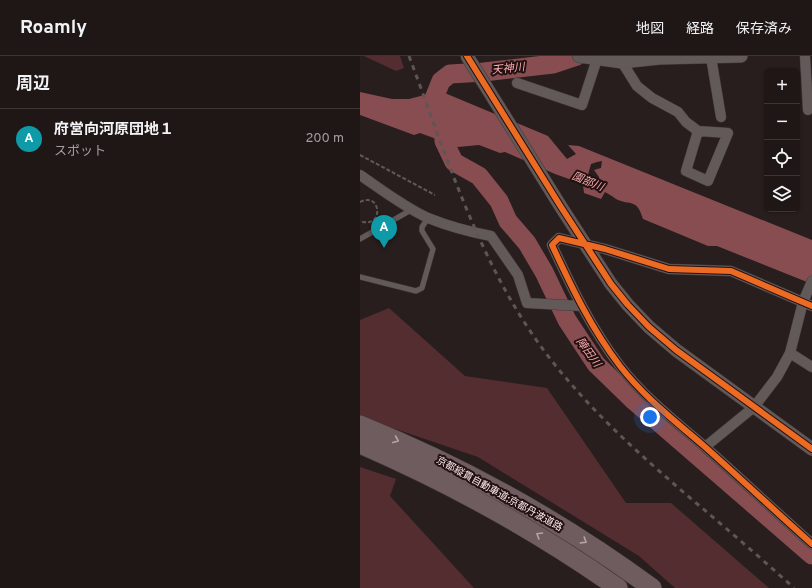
<!DOCTYPE html>
<html lang="ja">
<head>
<meta charset="utf-8">
<style>
  :root { --surface:#1f1616; --page:#271f1f; --text:#f1f3f6; --muted:#a19fa1; --line:#3c3535; --accent:#b3a5a6 }
  body { margin:0; font-family:Overpass,"Noto Sans JP",sans-serif; background:var(--page); color:var(--text) }
  .controls { position:absolute; right:12px; top:12px; display:grid; overflow:hidden; border-radius:6px; box-shadow:0 1px 3px #0004 }
  .controls button { width:36px; height:36px; display:grid; place-items:center; padding:0; border:0; border-bottom:1px solid var(--line); background:var(--surface); color:var(--text); font:20px sans-serif }
  .you { position:absolute; left:290px; top:361px; width:14px; height:14px; margin:-10px; border:3px solid #fff; border-radius:50%; background:#1a73e8; box-shadow:0 0 0 6px #1a73e833 }
  .badge { display:grid; place-items:center; width:26px; height:26px; border-radius:50%; background:var(--accent); color:#fff; font-size:13px; font-weight:700 }
  .pin { position:absolute; translate:-50% -33px; filter:drop-shadow(0 1px 2px #0008) }
  .pin::after { content:''; position:absolute; top:21px; width:14px; height:12px; background:inherit; clip-path:polygon(0 0,100% 0,50% 100%) }
  .list { margin:0; padding:0; list-style:none }
  h2 { display:flex; justify-content:space-between; align-items:center; height:52px; margin:0; padding:0 16px; font-size:17px }
  h2 small { font-size:13px; font-weight:400; color:var(--muted) }
  .list li { display:grid; grid-template-columns:26px 1fr auto; gap:12px; align-items:center; box-sizing:border-box; height:60px; padding:0 16px; border-top:1px solid var(--line) }
  .list b { display:block; font-size:15px; white-space:nowrap }
  .list p { margin:0; font-size:13px; white-space:nowrap; color:var(--muted) }
  .list em { font-size:13px; font-style:normal; color:var(--muted) }
  .icon { flex:none; width:22px; height:22px; fill:none; stroke:currentColor; stroke-width:2; stroke-linecap:round; stroke-linejoin:round }
  .map { position:relative; flex:none; width:452px; height:532px; overflow:hidden }
  header { display:flex; align-items:center; gap:24px; box-sizing:border-box; height:56px; padding:0 20px; background:var(--surface); border-bottom:1px solid var(--line) }
  header strong { font-size:19px }
  nav { display:flex; gap:22px; margin-inline-start:auto; font-size:14px }
  main { display:flex }
  aside { flex:1; background:var(--surface) }
  .map>svg:first-child { display:block }
  .green { fill:#532d2f }
  .water { fill:#874d51; fill-rule:evenodd }
  .lines { fill:none; stroke-linecap:round; stroke-linejoin:round }
  .river { stroke:#874d51; stroke-width:19 }
  .service-casing { stroke:#443a3b; stroke-width:6 }
  .minor-casing { stroke:#443a3b; stroke-width:11 }
  .tertiary-casing { stroke:#443a3b; stroke-width:14 }
  .motorway-casing { stroke:#443a3b; stroke-width:20 }
  .path { stroke:#615959; stroke-width:2; stroke-dasharray:4 2; stroke-linecap:butt }
  .service { stroke:#625959; stroke-width:5 }
  .minor { stroke:#625959; stroke-width:10 }
  .tertiary { stroke:#625959; stroke-width:13 }
  .motorway { stroke:#6f5c5e; stroke-width:19 }
  .rail { stroke:#5f5555; stroke-width:3; stroke-dasharray:5 5; stroke-linecap:butt }
  .tertiary-bridge-casing { stroke:#443a3b; stroke-width:14; stroke-linecap:butt }
  .tertiary-bridge { stroke:#625959; stroke-width:13 }
  .cycleway-casing { stroke:#231011; stroke-width:8 }
  .cycleway { stroke:#ed6a23; stroke-width:6 }
  .oneway { stroke:#b6a5a6 }
  .labels { text-anchor:middle; stroke-width:4; stroke-linejoin:round; paint-order:stroke }
  .street-label { font-size:10px; fill:#fdeeef; stroke:#231011 }
  .water-label { font-size:11px; font-style:italic; fill:#f7abae; stroke:#231011 }
</style>
</head>
<body>
<header>
<strong>Roamly</strong>
<nav><a>地図</a><a>経路</a><a>保存済み</a></nav>
</header>
<main>
<aside>
<h2>周辺<small></small></h2>
<ul class="list">
<li><span class="badge" style="background:#0f9aa8">A</span><div><b>府営向河原団地１</b><p>スポット</p></div><em>200 m</em></li>
</ul>
</aside>
<div class="map">
<svg width="452" height="532" viewBox="0 0 452 532">
  <rect width="100%" height="100%" fill="#291e1e"/>
  <path class="green" d="M4 0H40L44 12 36 15Z
    M29 252 105 320 187 332 266 447H311L409 532H315L279 500 118 401 0 361V264Z
    M0 411 36 423 30 440 114 532H0Z"/>
  <path class="water" d="M80 35 188 80 207 103 216 98 208 89 219 90 452 184V228L357 190H348L283 163C277 142 271 150 256 143 253 141 249 138 245 136L241 143 224 137 223 128 195 118 145 96 140 97 119 89 98 91 60 77 54 79 0 59V36L32 43H49ZM242 105 241 112 234 114 239 121 238 127 232 125 227 122 231 108 237 106Z"/>
  <g class="lines">
    <path class="river" d="M60 53 73 45 81 25 90 18 124 16 193 8 217 0
      M83 68 84 85 94 106 119 120 139 145 148 165 167 187 184 216 207 264 236 308 272 343 452 499"/>
    <defs>
      <path id="service" d="M0 183 51 154
        M0 221 56 235 62 232 73 193 62 175V171L68 162"/>
      <path id="minor" d="M445 0 448 54
        M351 1 361 61
        M262 6 277 30 292 42 318 56 326 66 338 75 368 77 348 125 326 115 338 75
        M157 27 222 49 237 3
        M0 119C22 134 44 151 68 162 88 170 110 176 131 180L158 219 167 247 221 250
        M452 250 371 215 309 213 245 193 199 182 192 189C212 232 231 272 260 310 284 341 315 365 344 390 380 422 416 456 452 488
        M430 297 452 311
        M345 391 394 351 417 321 430 297 443 246 452 225"/>
      <path id="tertiary" d="M219 0 262 6 300 2 381 0
        M251 228 268 249 289 271 316 294 452 393"/>
      <path id="motorway" d="M0 369C104 411 202 466 292 532
        M0 388C92 428 176 474 258 532"/>
    </defs>
    <use href="#service" class="service-casing"/>
    <use href="#minor" class="minor-casing"/>
    <use href="#tertiary" class="tertiary-casing"/>
    <use href="#motorway" class="motorway-casing"/>
    <path class="path" d="M0 99 75 139
      M0 146C22 135 24 174 0 165"/>
    <use href="#service" class="service"/>
    <use href="#minor" class="minor"/>
    <use href="#tertiary" class="tertiary"/>
    <use href="#motorway" class="motorway"/>
    <path class="rail" d="M49 0C87 101 119 208 185 296 228 353 281 400 335 446 368 474 402 503 434 532"/>
    <defs>
      <path id="tertiary-bridge" d="M107 0 201 151 251 228"/>
    </defs>
    <use href="#tertiary-bridge" class="tertiary-bridge-casing"/>
    <use href="#tertiary-bridge" class="tertiary-bridge"/>
    <defs>
      <path id="cycleway" d="M107 0 201 151 251 228 268 249 289 271 316 294 452 393
        M452 250 371 215 309 213 245 193 199 182 192 189C212 232 231 272 260 310 284 341 315 365 344 390 380 422 416 456 452 488"/>
    </defs>
    <use href="#cycleway" class="cycleway-casing"/>
    <use href="#cycleway" class="cycleway"/>
  </g>
  <defs><path id="oneway-chevron" d="M-2-3.5L2.5 0L-2 3.5" fill="none" stroke-width="1.6" stroke-linecap="round" stroke-linejoin="round"/></defs>
  <g class="oneway">
    <use href="#oneway-chevron" transform="translate(36 384) rotate(23)"/>
    <use href="#oneway-chevron" transform="translate(179 479) rotate(-149)"/>
    <use href="#oneway-chevron" transform="translate(224 485) rotate(32)"/>
  </g>
  <g class="labels">
    <g class="street-label">
      <text transform="translate(140 437) rotate(29)" y="4">京都縦貫自動車道;京都丹波道路</text>
    </g>
    <g class="water-label">
      <text transform="translate(148 12) rotate(-6)" y="4">天神川</text>
      <text transform="translate(228 125) rotate(22)" y="4">園部川</text>
      <text transform="translate(229 296) rotate(54)" y="4">陣田川</text>
    </g>
  </g>
</svg>
<div class="controls">
<button>+</button>
<button>−</button>
<button><svg class="icon" aria-label="locate" viewBox="0 0 24 24"><circle cx="12" cy="12" r="6"/><path d="M12 2v4M12 18v4M2 12h4M18 12h4"/></svg></button>
<button><svg class="icon" aria-label="layers" viewBox="0 0 24 24"><path d="M12 4l9 5-9 5-9-5zM3 14l9 5 9-5"/></svg></button>
</div>
<div class="you"></div>
<div class="pin badge" style="left:24px;top:192px;background:#0f9aa8">A</div>
</div>
</main>
</body>
</html>
